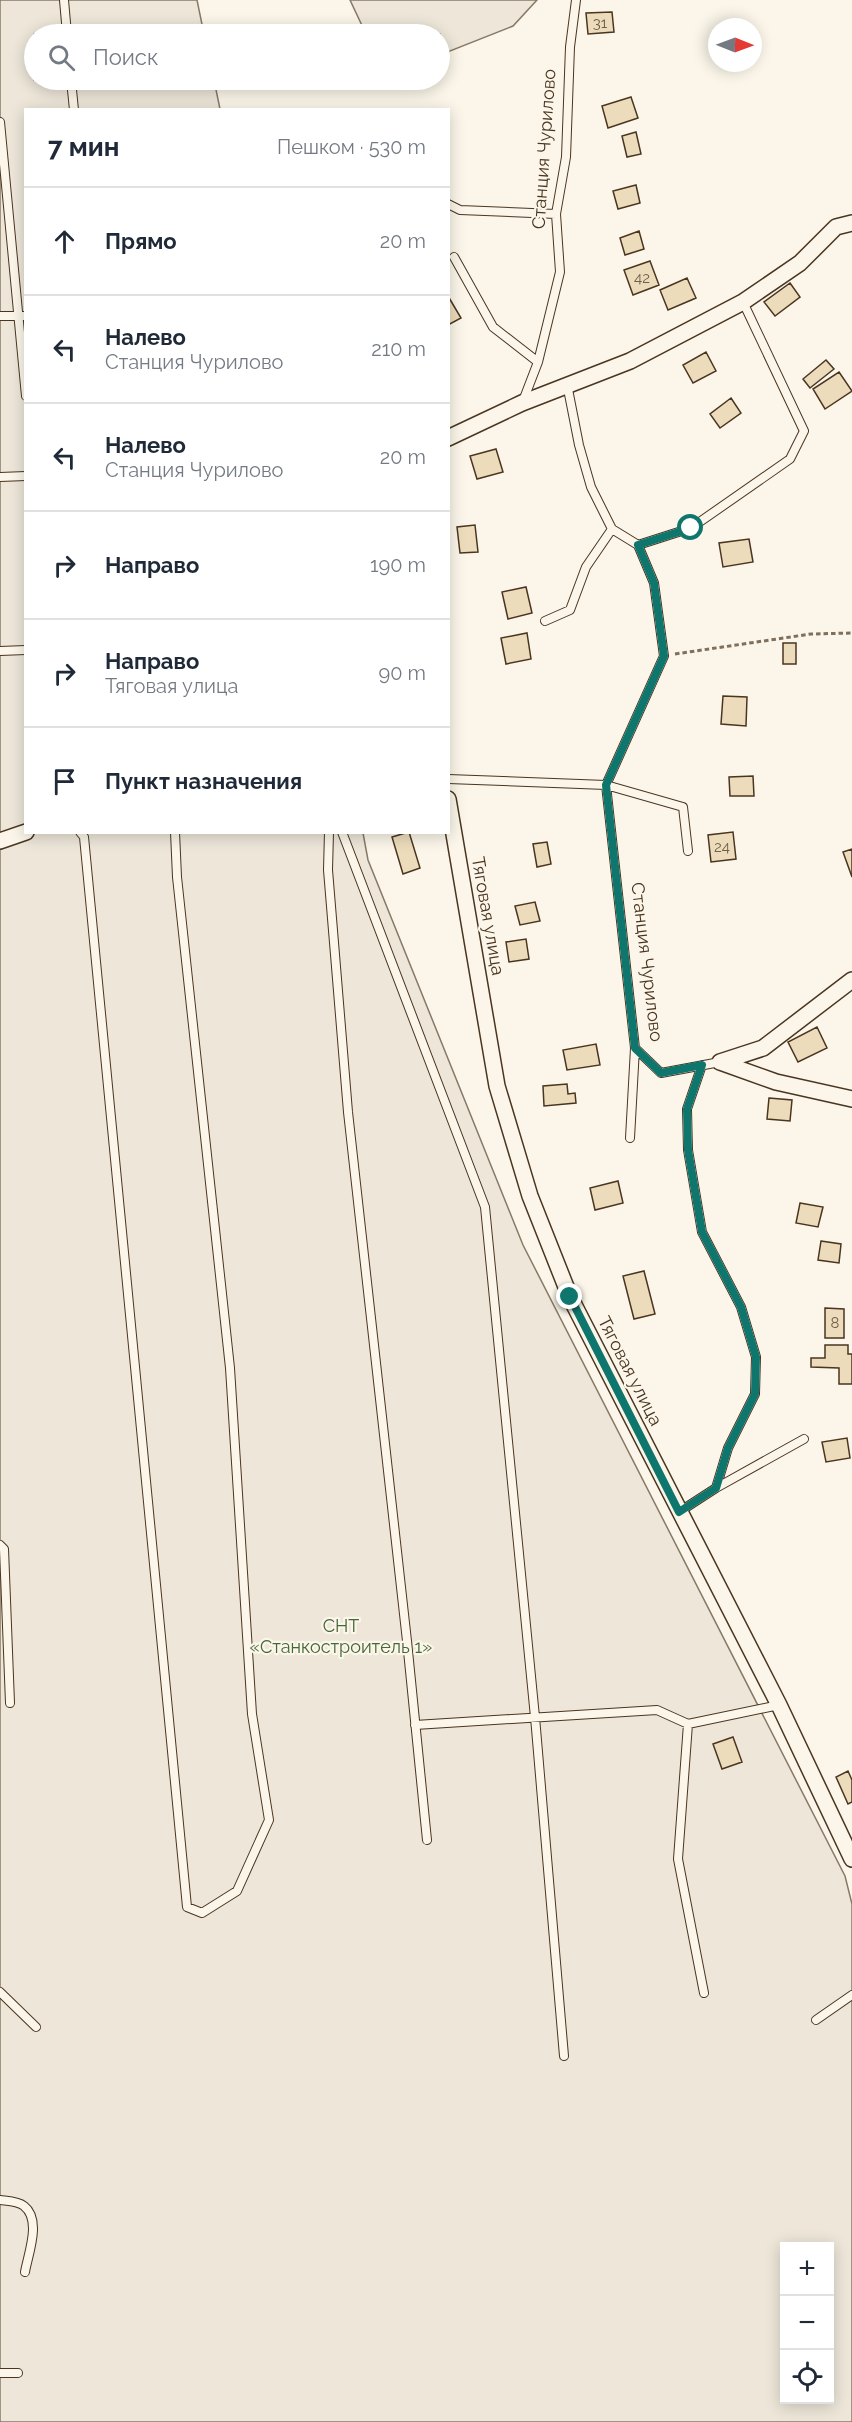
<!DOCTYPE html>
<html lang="ru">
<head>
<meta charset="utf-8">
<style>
  :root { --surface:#fff; --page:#f2f2f3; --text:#1f2937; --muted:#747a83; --line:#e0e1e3 }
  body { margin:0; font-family:Raleway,sans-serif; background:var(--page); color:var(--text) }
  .controls { position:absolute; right:18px; bottom:18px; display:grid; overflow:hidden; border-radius:0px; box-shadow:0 3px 15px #0003 }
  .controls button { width:54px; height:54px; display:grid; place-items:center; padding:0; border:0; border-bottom:2px solid var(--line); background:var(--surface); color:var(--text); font:30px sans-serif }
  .compass { position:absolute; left:708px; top:18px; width:54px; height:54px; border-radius:50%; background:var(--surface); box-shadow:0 3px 15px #0003; rotate:91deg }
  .stop { position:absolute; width:18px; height:18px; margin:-14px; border:4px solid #0f766e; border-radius:50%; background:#fff }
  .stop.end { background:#0f766e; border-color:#fff; box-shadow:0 2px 6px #0008 }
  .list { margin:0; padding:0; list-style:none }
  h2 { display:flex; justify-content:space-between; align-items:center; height:78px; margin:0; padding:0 24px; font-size:26px }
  h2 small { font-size:20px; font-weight:400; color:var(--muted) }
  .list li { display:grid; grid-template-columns:39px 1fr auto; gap:18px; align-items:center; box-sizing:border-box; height:108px; padding:0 24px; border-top:2px solid var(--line) }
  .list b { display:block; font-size:22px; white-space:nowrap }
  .list p { margin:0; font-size:20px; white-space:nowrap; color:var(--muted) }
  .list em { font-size:20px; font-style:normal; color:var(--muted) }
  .icon { flex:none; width:33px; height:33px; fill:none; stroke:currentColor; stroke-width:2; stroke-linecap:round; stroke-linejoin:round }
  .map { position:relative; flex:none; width:852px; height:2422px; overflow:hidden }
  .search { position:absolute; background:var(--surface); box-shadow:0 3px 15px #0003; left:24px; top:24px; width:426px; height:66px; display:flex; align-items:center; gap:15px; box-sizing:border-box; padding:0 21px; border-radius:33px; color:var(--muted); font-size:22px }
  .panel { position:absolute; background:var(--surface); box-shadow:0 3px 15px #0003; left:24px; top:108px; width:426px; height:726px; border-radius:0px }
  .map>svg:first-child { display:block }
  .green { fill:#ede6d9; stroke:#887966; stroke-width:1.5; fill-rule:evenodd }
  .building { fill:#ecdcbc; stroke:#4a3520; stroke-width:1.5 }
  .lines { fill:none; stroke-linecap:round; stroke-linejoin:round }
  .service-casing { stroke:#4a3520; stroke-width:10 }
  .minor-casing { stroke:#4a3520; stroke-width:18 }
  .path { stroke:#7f6f5c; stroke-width:3; stroke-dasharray:4.5 3; stroke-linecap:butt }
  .service { stroke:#fbf6e9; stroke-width:8 }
  .minor { stroke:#fbf6e9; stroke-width:15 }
  .route { stroke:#0f766e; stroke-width:8 }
  .labels { text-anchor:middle; stroke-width:4.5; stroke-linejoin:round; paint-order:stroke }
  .number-label { font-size:15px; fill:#725f47 }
  .street-label { font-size:18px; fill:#4a3520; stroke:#fbf6e9 }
  .park-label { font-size:18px; fill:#436837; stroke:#fbf6e9 }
</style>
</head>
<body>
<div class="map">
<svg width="852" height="2422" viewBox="0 0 852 2422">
  <rect width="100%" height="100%" fill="#fbf6e9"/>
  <path class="green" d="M0 0H197L204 34H34V80H214L220 109 26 110V832L363 833 368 860 523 1245 845 1876 852 1904V2422H0ZM784 2246H830V2400H784Z
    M350 0H537L513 26 440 55V34H366Z"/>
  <path class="building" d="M612 12 614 32 588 34 586 13Z
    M631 97 638 118 608 128 602 106Z
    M636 132 641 154 627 157 622 136Z
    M636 185 640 203 618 209 613 191Z
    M639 231 644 249 625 255 620 238Z
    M650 261 659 285 633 295 624 270Z
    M687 278 696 298 668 310 660 290Z
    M790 283 800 297 775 316 764 302Z
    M448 296 461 318 448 325Z
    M706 352 716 371 693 383 683 365Z
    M826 360 834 369 810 388 803 379Z
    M839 372 852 391 825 409 813 389Z
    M731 398 741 413 720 428 710 414Z
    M496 449 503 472 477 479 470 456Z
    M475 525 478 552 460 553 457 527Z
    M749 539 753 562 723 567 719 543Z
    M526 587 532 613 508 619 502 592Z
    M527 633 531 659 506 664 501 638Z
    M783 643H796V664H783Z
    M723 696 747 697 746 726 721 724Z
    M753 776 754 796H730L729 777Z
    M409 832 420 868 403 874 392 837Z
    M733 832 736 859 711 862 708 835Z
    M547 842 551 864 537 867 533 844Z
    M852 849V877L843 852Z
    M535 902 540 921 520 925 515 906Z
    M526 939 529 959 509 962 506 942Z
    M817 1027 827 1048 798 1062 788 1042Z
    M596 1044 600 1065 567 1070 563 1050Z
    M567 1084 568 1094 575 1093 576 1103 544 1106 543 1086Z
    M769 1098 792 1100 790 1121 767 1119Z
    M618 1181 623 1203 595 1210 590 1188Z
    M800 1203 823 1207 818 1227 796 1223Z
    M821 1241 841 1244 839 1263 818 1260Z
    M644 1271 655 1314 634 1319 623 1276Z
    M825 1308 844 1309V1338H825Z
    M825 1345H848V1354H852V1384H839V1368L811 1367V1358H825Z
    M847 1438 850 1458 826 1462 822 1442Z
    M733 1737 742 1762 722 1769 713 1744Z
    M848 1771 852 1780V1802L848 1804 836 1777Z"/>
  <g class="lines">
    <defs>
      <path id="service" d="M64 0 67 34
        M71 80 74 110
        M0 122 26 396
        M448 204 460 210 556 214
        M454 257 493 327 538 362
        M0 316H26
        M523 401 538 362 560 272 556 214 566 157 570 47 576 0
        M0 477 26 476
        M638 545 691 528 790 459 804 431 743 302
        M545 621 570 610 586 567 612 529
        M0 651 26 650
        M448 779 606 785 664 656 654 583 638 545 612 529 591 487 579 445 567 384
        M80 832 84 837 187 1907 202 1913 237 1891 269 1820 252 1714 230 1368 177 877 175 832
        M329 832 328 870 348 1112 407 1641 427 1840
        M342 832 485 1207 535 1717 564 2056
        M688 851 683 807 606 785 635 1048 661 1073 720 1062
        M630 1138 635 1048
        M716 1488 804 1439
        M679 1512 716 1488 728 1448 755 1394 756 1357 741 1307 702 1232 688 1150 687 1109 702 1065
        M0 1545 4 1549 10 1703
        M688 1724 678 1859 704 1993
        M415 1725 657 1710 688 1724 779 1705
        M0 1992 36 2027
        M816 2020 852 1995
        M0 2200C7 2201 18 2201 24 2206 42 2220 28 2254 25 2272
        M0 2373H18"/>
      <path id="minor" d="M448 438 522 403 630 361 743 302 800 263 836 227 852 223
        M448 799 497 1086 530 1196 570 1297 779 1705 852 1859
        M0 841 26 832
        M720 1062 763 1048 852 980
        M720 1062 776 1082 852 1099"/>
    </defs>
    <use href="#service" class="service-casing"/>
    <use href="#minor" class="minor-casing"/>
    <path class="path" d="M675 654 811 634 852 633"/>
    <use href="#service" class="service"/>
    <use href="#minor" class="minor"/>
  </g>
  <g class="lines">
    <path class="route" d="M570 1297 679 1512 716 1488 728 1448 755 1394 756 1357 741 1307 702 1232 688 1150 687 1109 702 1065 661 1073 635 1048 606 785 664 656 654 583 638 545 691 528"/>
  </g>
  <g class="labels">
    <g class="number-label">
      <text x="600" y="28">31</text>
      <text x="642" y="283">42</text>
      <text x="722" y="852">24</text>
      <text x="835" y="1328">8</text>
    </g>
    <g class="street-label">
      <text transform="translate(544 149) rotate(-86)" y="6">Станция Чурилово</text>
      <text transform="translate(488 916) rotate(80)" y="6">Тяговая улица</text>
      <text transform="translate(647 962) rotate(83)" y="6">Станция Чурилово</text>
      <text transform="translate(630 1371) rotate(63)" y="6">Тяговая улица</text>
    </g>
    <g class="park-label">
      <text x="341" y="1632">СНТ<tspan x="341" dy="21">«Станкостроитель 1»</tspan></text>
    </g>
  </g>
</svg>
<div class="controls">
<button>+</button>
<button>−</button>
<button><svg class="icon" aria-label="locate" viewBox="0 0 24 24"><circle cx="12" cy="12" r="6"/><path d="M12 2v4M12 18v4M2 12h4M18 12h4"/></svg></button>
</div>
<svg class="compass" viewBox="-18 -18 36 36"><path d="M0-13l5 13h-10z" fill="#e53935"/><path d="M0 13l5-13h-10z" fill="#747a83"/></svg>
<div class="stop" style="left:691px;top:528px"></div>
<div class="stop end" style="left:570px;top:1297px"></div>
<div class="search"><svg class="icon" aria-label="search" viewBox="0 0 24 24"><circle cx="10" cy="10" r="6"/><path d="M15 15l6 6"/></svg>Поиск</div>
<section class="panel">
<h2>7 мин<small>Пешком · 530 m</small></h2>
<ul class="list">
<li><svg class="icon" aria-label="ahead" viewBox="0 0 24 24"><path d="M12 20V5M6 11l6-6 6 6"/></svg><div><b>Прямо</b></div><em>20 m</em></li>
<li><svg class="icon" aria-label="left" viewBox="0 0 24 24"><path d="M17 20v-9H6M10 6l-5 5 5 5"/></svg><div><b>Налево</b><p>Станция Чурилово</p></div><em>210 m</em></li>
<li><svg class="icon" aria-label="left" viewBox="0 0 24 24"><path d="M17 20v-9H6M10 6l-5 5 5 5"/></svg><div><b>Налево</b><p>Станция Чурилово</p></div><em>20 m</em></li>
<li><svg class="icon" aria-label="right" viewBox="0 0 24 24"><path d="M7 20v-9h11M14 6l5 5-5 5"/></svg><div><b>Направо</b></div><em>190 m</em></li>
<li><svg class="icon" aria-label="right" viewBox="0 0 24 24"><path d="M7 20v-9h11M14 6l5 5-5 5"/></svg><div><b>Направо</b><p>Тяговая улица</p></div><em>90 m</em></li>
<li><svg class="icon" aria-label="arrive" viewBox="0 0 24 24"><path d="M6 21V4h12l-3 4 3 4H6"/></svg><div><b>Пункт назначения</b></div></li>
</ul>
</section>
</div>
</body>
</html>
